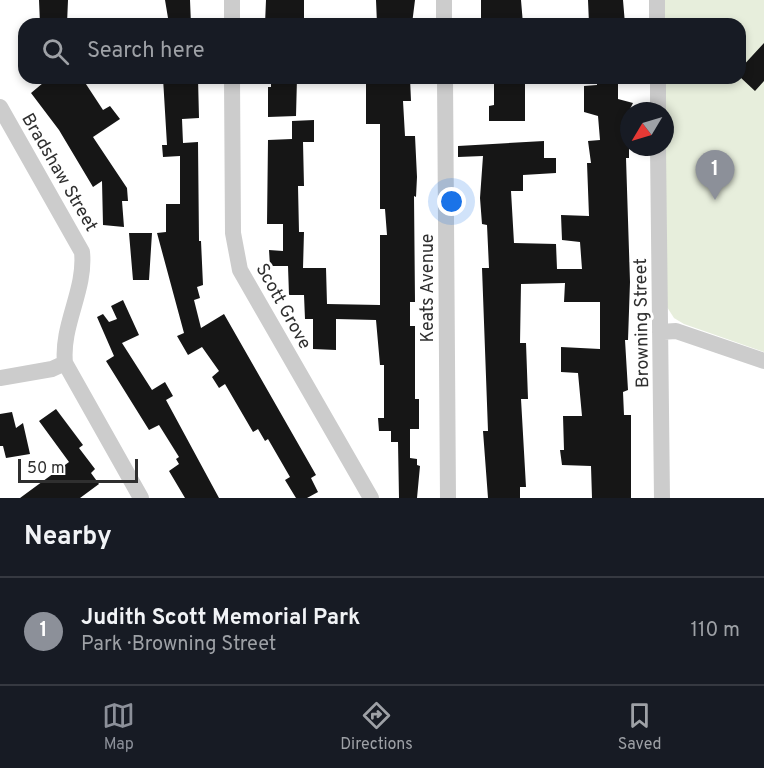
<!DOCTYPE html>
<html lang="en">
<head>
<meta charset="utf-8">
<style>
  :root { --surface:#171b24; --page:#242831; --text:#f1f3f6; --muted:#9ea1a6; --line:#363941; --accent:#8c9099 }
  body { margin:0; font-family:Overpass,sans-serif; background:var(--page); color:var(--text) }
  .compass { position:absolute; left:620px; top:102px; width:54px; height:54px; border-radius:50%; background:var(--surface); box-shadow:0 3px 9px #0003; rotate:232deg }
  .scale { position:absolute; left:18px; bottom:15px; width:120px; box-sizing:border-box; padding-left:6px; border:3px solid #2f2f2f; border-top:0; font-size:16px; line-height:21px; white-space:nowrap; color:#2f2f2f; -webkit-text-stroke:4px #fff; paint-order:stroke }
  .you { position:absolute; left:452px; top:202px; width:21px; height:21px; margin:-15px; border:4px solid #fff; border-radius:50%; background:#1a73e8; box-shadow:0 0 0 9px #1a73e833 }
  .badge { display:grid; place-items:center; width:39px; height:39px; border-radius:50%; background:var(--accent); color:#fff; font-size:20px; font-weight:700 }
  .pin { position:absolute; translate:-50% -50px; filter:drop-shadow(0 2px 3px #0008) }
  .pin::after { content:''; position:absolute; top:32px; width:21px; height:18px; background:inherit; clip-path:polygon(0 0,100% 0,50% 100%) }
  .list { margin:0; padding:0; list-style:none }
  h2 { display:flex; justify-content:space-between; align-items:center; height:78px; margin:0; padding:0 24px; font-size:26px }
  h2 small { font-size:20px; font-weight:400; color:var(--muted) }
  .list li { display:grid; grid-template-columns:39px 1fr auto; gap:18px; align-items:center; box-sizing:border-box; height:108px; padding:0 24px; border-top:2px solid var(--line) }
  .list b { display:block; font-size:22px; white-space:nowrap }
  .list p { margin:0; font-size:20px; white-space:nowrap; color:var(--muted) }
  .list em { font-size:20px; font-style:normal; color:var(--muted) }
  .icon { flex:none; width:33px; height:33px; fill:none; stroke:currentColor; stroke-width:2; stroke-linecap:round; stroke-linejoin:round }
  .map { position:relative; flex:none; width:764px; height:498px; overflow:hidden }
  .search { position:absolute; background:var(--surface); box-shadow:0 3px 9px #0003; left:18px; right:18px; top:18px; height:66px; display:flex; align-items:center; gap:15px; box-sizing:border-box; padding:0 21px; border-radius:18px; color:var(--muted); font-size:22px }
  .sheet { height:186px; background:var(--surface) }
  nav { display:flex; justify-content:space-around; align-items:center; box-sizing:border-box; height:84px; border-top:2px solid var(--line); background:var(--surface); font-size:16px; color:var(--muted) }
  nav a { display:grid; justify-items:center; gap:3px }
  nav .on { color:var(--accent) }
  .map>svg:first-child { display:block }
  .green { fill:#e7eedc }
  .building { fill:#161616 }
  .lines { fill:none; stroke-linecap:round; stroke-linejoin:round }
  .minor { stroke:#ccc; stroke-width:16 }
  .labels { text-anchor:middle; stroke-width:6; stroke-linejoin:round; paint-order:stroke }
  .street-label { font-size:18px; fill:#2f2f2f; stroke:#fff }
</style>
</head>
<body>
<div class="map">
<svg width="764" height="498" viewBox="0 0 764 498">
  <rect width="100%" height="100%" fill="#fff"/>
  <path class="green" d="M665 0H764V352L684 324 674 318 667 307 665 78H740V24H665Z"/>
  <path class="building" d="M39 0H68L67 24H40Z
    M165 0H190L191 24H169Z
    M266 0H304V24H265Z
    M376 0H415L412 24H377Z
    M481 0H521L523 24H481Z
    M588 0H623L625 24H589Z
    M764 43V81L755 91 740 77V69Z
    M40 78H82L103 110 110 106 120 119 93 137 127 188 128 201H122L124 227 103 225 102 181 93 187 59 130 31 93 43 83Z
    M163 78H198L199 118 182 119 183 143 198 142 199 241H201L203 285 197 287 200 298 194 300 201 328 224 314 316 475 311 478 318 492 307 498H296L285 480 290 477 268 439 265 441 258 429 253 432 225 384 219 388 212 377 219 371 202 347 188 355 177 336 184 333 157 233 166 232V204H180V156L163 157 162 145H167Z
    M271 78H297L296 116 268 117V87H271Z
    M366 78H410L411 101H403L405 136H415L417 177 416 197 414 196 415 302H410V326H415V399H419V429H410V458L417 459V465L420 466 417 498H399L398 442H391V431H379L378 418H384V365H380L376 320 336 319V350L313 349V319H305L304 295H289L288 266H270L269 250 283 251V224H267L268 140 292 139V121L314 120V142H303L304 186H298L299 232H304L303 268H326L327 304 380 305V235H387L385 209H380V124H366Z
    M494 78H525V121H489V106L494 105Z
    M597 78H618V99L633 103 629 111V158H626L630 282 628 340H625L628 390 623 392 624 415H631V498H592L591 466 562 465 560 450H564L563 416H582L578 373 561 372V347L600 349V302H564L565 283 521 284 520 343H526L528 399H521L526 487H520V498H488L483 431H488L482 268H489L487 225 482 224 480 198 483 156 458 157V146L544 141V158H556V173L523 175V191H511L514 243 556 244 557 269H582L580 242 562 240 561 215 589 216 587 163H591L588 141 600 140 598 116 584 112V86L597 85Z
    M129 233H152L149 280H133Z
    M123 300 139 335 122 343 152 390 165 382 173 396 166 400 219 498H185L169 471 179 464 176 459 179 457 159 425 149 430 106 361 114 356 97 317 103 314 109 322 117 319 111 306Z
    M56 409 83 445 79 448 95 469 91 473 99 484 80 498H20L69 462 39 421Z
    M12 412 16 428 23 423 30 454 6 458 3 446H0V414Z"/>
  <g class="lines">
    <path class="minor" d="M232 0V24
      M444 0V24
      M657 0V24
      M232 78 233 233 240 270 371 498
      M445 78 448 498
      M658 78V111
      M0 107 82 252C86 290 61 325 65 363L141 498
      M658 147 662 498
      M660 332 676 331 764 361
      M0 378 52 369 65 363"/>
  </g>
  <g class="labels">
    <g class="street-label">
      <text transform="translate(60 172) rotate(60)" y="6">Bradshaw Street</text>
      <text transform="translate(427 288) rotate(-90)" y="6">Keats Avenue</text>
      <text transform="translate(284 306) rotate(61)" y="6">Scott Grove</text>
      <text transform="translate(641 323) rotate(-91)" y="6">Browning Street</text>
    </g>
  </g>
</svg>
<svg class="compass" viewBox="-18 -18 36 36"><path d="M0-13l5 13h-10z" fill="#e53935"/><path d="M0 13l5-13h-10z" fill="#9ea1a6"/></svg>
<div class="scale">50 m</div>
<div class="you"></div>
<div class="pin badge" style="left:715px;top:200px">1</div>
<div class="search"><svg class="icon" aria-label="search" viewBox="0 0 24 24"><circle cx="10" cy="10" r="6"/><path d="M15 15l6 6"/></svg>Search here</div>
</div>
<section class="sheet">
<h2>Nearby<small></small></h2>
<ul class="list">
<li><span class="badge">1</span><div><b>Judith Scott Memorial Park</b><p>Park · Browning Street</p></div><em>110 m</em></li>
</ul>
</section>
<nav>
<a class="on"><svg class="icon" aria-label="map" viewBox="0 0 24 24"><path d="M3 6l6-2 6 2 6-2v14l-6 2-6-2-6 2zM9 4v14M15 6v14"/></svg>Map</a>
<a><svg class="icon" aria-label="directions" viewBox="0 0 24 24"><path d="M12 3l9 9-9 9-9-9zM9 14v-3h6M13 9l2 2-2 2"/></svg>Directions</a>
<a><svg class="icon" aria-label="saved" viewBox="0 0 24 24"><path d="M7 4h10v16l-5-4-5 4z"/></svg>Saved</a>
</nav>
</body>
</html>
